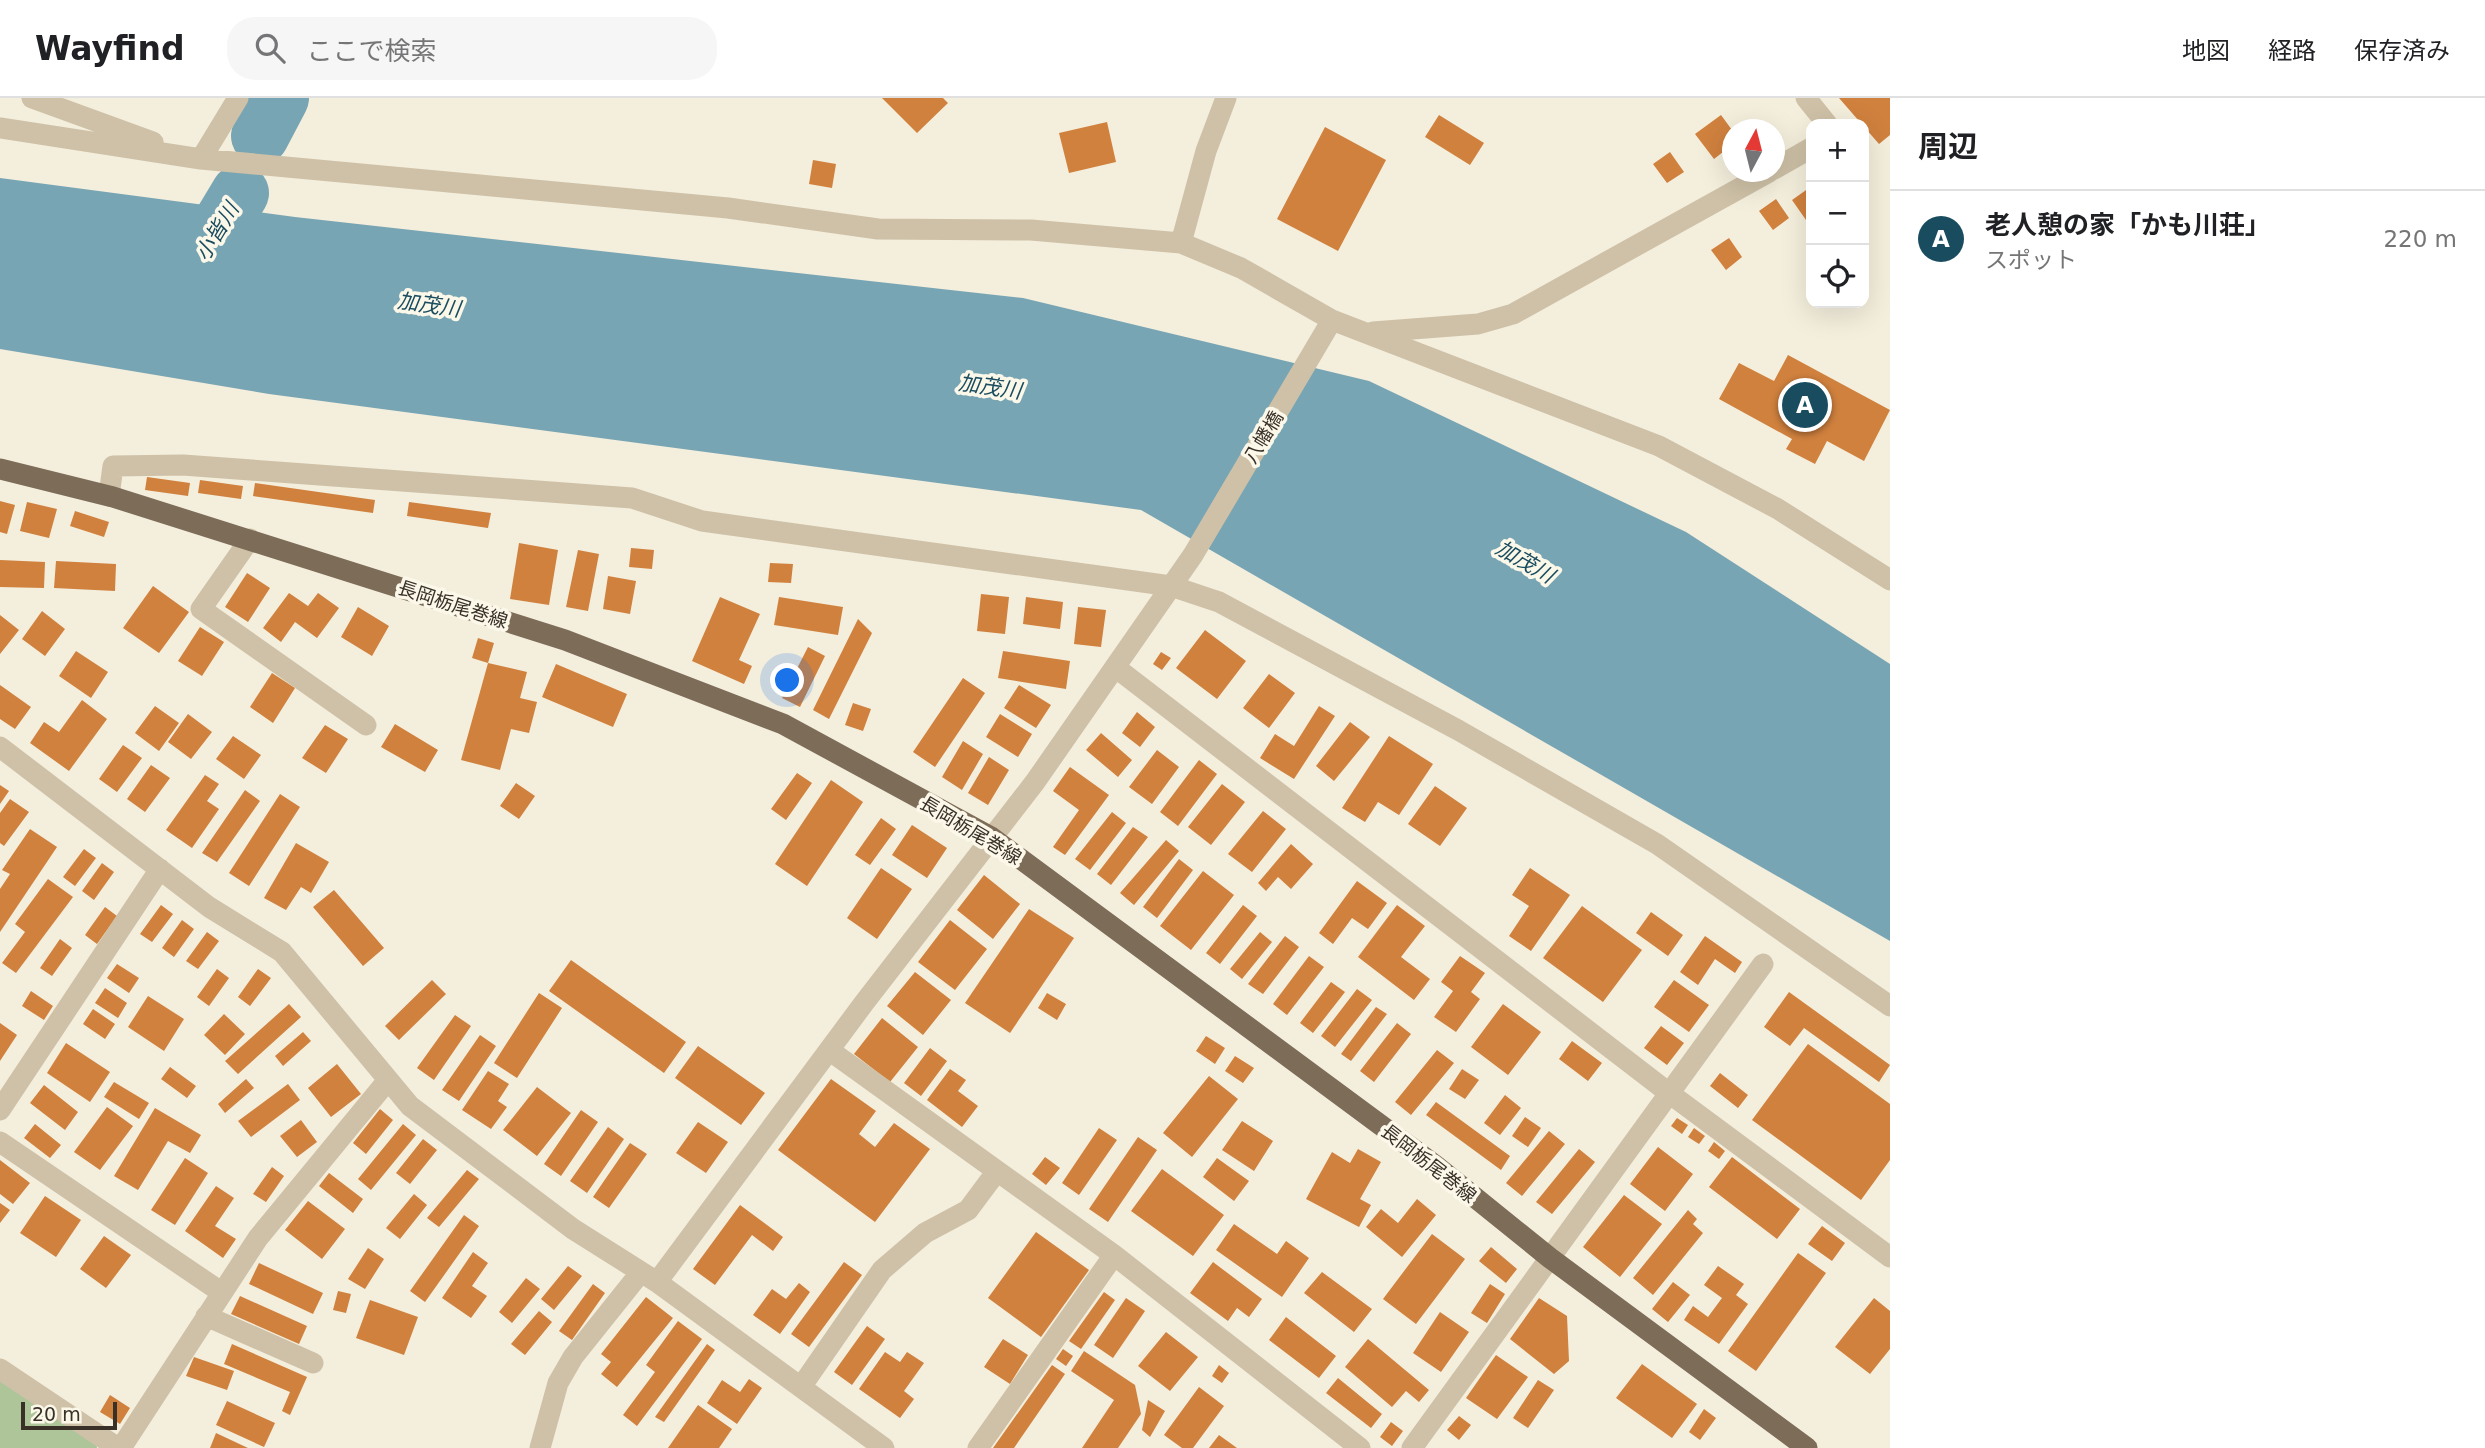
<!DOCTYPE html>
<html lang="ja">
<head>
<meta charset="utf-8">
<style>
  :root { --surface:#fff; --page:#f6f6f6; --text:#202124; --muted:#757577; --line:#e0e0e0; --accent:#194c5f }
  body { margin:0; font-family:"DejaVu Sans","Noto Sans JP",sans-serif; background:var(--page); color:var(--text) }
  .controls { position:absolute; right:21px; top:21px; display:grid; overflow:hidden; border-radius:14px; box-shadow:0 7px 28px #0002 }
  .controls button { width:63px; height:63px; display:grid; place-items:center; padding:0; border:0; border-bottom:2px solid var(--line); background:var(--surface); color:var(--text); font:35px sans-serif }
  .compass { position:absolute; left:1722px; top:21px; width:63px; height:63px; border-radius:50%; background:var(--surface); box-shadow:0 7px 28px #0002; rotate:7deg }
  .scale { position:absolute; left:21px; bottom:18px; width:96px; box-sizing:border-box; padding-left:7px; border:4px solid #393128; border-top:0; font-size:19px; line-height:24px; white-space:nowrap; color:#393128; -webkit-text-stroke:5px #fbf7e9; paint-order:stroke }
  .you { position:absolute; left:788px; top:583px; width:24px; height:24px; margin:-18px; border:5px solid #fff; border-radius:50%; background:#1a73e8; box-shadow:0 0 0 10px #1a73e833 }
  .badge { display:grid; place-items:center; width:46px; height:46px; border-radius:50%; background:var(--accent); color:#fff; font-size:23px; font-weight:700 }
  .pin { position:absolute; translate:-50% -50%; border:4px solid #fff; box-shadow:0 2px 7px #0006 }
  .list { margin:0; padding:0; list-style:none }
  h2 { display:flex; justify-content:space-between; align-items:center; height:91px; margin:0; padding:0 28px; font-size:30px }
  h2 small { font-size:23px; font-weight:400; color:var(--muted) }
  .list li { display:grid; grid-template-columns:46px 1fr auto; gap:21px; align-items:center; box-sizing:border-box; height:98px; padding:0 28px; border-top:2px solid var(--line) }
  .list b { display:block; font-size:26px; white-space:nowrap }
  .list p { margin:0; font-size:23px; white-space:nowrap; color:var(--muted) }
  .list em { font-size:23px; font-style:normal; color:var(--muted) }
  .icon { flex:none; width:38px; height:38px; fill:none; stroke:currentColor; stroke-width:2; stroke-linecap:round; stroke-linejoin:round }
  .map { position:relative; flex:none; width:1890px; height:1350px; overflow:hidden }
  header { display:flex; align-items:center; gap:42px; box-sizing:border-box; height:98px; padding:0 35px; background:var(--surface); border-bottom:2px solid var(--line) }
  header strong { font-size:33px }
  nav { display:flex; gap:38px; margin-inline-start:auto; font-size:24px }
  .search { width:490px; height:63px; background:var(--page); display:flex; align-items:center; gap:18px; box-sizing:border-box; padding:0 24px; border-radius:28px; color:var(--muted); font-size:26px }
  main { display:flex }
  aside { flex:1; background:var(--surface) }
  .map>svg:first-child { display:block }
  .green { fill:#aec59a }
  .water { fill:#78a5b4 }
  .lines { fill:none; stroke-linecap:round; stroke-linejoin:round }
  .river { stroke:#78a5b4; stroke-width:58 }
  .building { fill:#d0813e }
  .minor { stroke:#cec1a7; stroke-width:21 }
  .major { stroke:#7d6c58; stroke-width:21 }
  .labels { text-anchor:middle; stroke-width:7; stroke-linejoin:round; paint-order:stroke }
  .street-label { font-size:19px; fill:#393128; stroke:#fbf7e9 }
  .water-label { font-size:21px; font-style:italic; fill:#194c5f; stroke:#fbf7e9 }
</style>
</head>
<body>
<header>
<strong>Wayfind</strong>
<div class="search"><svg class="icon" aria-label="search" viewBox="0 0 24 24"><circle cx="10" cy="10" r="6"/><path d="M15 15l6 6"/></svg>ここで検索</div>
<nav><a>地図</a><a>経路</a><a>保存済み</a></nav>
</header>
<main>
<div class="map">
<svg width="1890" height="1350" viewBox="0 0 1890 1350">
  <rect width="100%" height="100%" fill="#f4eedc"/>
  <path class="green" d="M0 1277 96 1343 97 1350H0Z"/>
  <path class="water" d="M0 80 295 119 1023 200 1369 283 1686 434 1890 566V843L1141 412 269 296 0 251Z"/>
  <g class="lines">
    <path class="river" d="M260 38 280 0
      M193 173 240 95"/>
  </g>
  <path class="building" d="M882 0H943L948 5 917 35Z
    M1839 0H1890V37L1879 46Z
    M1439 17 1484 45 1470 67 1425 39Z
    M1721 17 1732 32V47L1714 61 1695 36Z
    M1107 24 1116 64 1069 75 1059 35Z
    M1325 29 1386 62 1338 153 1277 121Z
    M1670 54 1684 74 1667 85 1653 66Z
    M813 62 836 66 832 90 809 86Z
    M1809 90 1811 118 1806 122 1792 102Z
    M1776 101 1789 120 1773 132 1759 113Z
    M1729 140 1742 159 1726 172 1711 152Z
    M1788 257 1890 312 1864 363 1827 343 1815 366 1786 351 1792 341 1719 301 1739 265 1774 283Z
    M147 379 190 385 188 398 145 392Z
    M200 382 243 388 241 401 198 395Z
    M255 385 375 402 373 415 253 398Z
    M0 403 15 407 7 436 0 434Z
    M27 404 57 411 49 440 20 433Z
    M409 404 491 415 488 430 407 418Z
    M75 413 109 424 104 439 70 428Z
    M519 445 558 452 549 507 510 501Z
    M631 450 654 452 652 471 629 469Z
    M578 452 599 456 588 513 566 509Z
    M0 462 45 464 44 490 0 489Z
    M56 463 116 466 115 493 54 490Z
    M770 465 793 466 791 485 768 484Z
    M247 475 270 490 248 524 225 509Z
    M608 478 636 483 630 516 603 511Z
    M153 488 189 514 159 555 123 530Z
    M289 495 308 508 318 495 339 510 317 540 295 524 281 544 263 530Z
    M981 496 1009 499 1005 536 977 533Z
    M720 499 760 516 739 562 752 568 744 586 692 563Z
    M779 499 843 509 838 537 774 527Z
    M1026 499 1063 504 1060 531 1023 526Z
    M358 509 389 528 372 558 341 539Z
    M1078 509 1106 512 1101 549 1074 546Z
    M42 513 65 531 45 558 22 541Z
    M0 517 19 532 0 556Z
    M858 521 872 535 829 621 813 612Z
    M200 529 224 544 202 578 178 563Z
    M1205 532 1246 563 1217 601 1176 570Z
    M478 540 494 545 488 565 527 574 520 600 537 604 529 635 511 631 500 672 461 662 488 565 472 560Z
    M808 549 825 558 800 609 782 600Z
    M76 553 108 574 91 600 59 578Z
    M1003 553 1070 563 1066 591 998 580Z
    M1161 554 1171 560 1162 572 1153 566Z
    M556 566 627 596 613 629 542 599Z
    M272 575 295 590 273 625 250 609Z
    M1269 576 1295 595 1269 630 1243 610Z
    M963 580 985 595 935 669 913 654Z
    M0 587 31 609 15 631 0 621Z
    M1019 587 1051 607 1036 630 1004 610Z
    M82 602 107 621 69 673 30 645 44 624 59 634Z
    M853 605 871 611 863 633 845 627Z
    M155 608 179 625 159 653 135 635Z
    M1319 608 1335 618 1294 681 1260 660 1275 636 1294 648Z
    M1137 614 1155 629 1140 649 1122 635Z
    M188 616 212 634 191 661 168 644Z
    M1000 616 1032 636 1018 659 986 639Z
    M1350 624 1370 639 1334 683 1316 668Z
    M395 626 438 652 425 674 381 649Z
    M325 627 348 641 326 675 302 660Z
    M1101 635 1132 662 1118 679 1086 652Z
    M233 638 261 657 244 681 216 661Z
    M1389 638 1433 666 1399 717 1378 704 1365 724 1342 710Z
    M963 643 983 656 962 692 942 679Z
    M123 647 142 660 117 694 99 681Z
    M1157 652 1179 669 1152 706 1129 689Z
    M989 659 1009 672 988 707 968 695Z
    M1199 662 1217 676 1178 728 1160 714Z
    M151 667 170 680 145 714 127 701Z
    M1070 669 1109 697 1065 757 1053 749 1079 712 1053 693Z
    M797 675 812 685 786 722 771 711Z
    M205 677 219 686 207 703 219 711 192 750 166 732Z
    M831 682 863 704 807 788 775 766Z
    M516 685 535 698 519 721 500 708Z
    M1222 686 1245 704 1211 747 1188 729Z
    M0 687 9 693 0 706Z
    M1435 688 1467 710 1440 748 1408 726Z
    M245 692 260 703 217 764 202 755Z
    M280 696 300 709 249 788 229 775Z
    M10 701 29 714 4 748 0 745V715Z
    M1263 713 1286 731 1252 774 1228 756Z
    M1112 714 1126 725 1090 772 1075 761Z
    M881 720 896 731 870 767 855 757Z
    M912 727 947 750 927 780 892 757Z
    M1133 729 1148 739 1111 787 1097 776Z
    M30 731 57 749 0 834V791L10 776 2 772Z
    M1166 742 1179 753 1134 807 1120 795Z
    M296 745 329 764 311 795 301 789 286 812 264 800Z
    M1291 746 1313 766 1291 791 1278 779 1266 793 1258 785Z
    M84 751 96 760 75 788 63 779Z
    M1179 761 1193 772 1157 820 1143 809Z
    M102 765 114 774 94 802 82 793Z
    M881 770 912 791 877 841 847 820Z
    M1530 770 1570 797 1531 853 1509 838 1529 808 1512 797Z
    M1203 773 1234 797 1191 852 1160 828Z
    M984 777 1020 806 993 841 957 812Z
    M48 781 73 799 16 875 2 865 25 834 15 826Z
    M1357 783 1387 805 1368 831 1352 820 1333 846 1319 835Z
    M334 792 384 850 363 868 313 809Z
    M161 807 173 816 152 844 140 836Z
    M1243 807 1257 818 1220 866 1206 855Z
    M1397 807 1425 828 1401 859 1430 881 1414 902 1358 859Z
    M1582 808 1642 852 1603 904 1543 860Z
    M105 809 117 818 97 846 85 837Z
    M1029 811 1074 840 1010 935 965 905Z
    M1651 814 1683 837 1668 858 1636 835Z
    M182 822 194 831 174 859 162 850Z
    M950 822 987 851 955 892 918 864Z
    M207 834 219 843 198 871 186 863Z
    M1260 834 1272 844 1242 881 1230 871Z
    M1285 838 1299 849 1263 896 1248 886Z
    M1705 838 1742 864 1735 875 1715 861 1698 887 1680 874Z
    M60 841 72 850 52 878 40 870Z
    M1309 858 1324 869 1287 917 1273 906Z
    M1460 858 1485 875 1471 894 1480 901 1456 934 1434 919 1453 893 1441 884Z
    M571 862 686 944 664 975 549 893Z
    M117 866 139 880 129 895 107 880Z
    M217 871 229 880 209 908 197 899Z
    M258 871 271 880 250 908 238 899Z
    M915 874 951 902 923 937 887 908Z
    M432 882 446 896 399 942 385 928Z
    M1674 882 1709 907 1689 934 1654 909Z
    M1331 884 1345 894 1313 935 1300 925Z
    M105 890 127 905 118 920 95 905Z
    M1357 891 1372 902 1335 949 1321 938Z
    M31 893 53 908 44 922 22 908Z
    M1789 894 1890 967 1879 984 1804 930 1790 948 1764 929Z
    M539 895 562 910 517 980 494 965Z
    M1047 895 1066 906 1057 922 1038 910Z
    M148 898 184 921 164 953 128 929Z
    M289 906 301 919 238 976 225 963Z
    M1503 906 1541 934 1508 977 1471 949Z
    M1376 909 1387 916 1351 963 1341 956Z
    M93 911 115 926 105 941 83 926Z
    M224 916 245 936 225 957 204 937Z
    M455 917 471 928 434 982 417 970Z
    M882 920 918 949 890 984 854 956Z
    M0 925 17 937 0 963Z
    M1397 925 1411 936 1374 984 1360 973Z
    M1661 928 1684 945 1667 967 1644 950Z
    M303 934 311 943 283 968 275 958Z
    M480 937 496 948 459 1003 442 992Z
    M1206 938 1225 950 1215 966 1196 953Z
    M1572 943 1602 965 1588 983 1559 961Z
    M66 945 110 974 90 1004 47 975Z
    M1808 946 1890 1006V1062L1861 1102 1752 1022Z
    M698 948 765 995 741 1027 675 980Z
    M930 950 947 963 921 998 904 985Z
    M1437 952 1454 965 1411 1017 1395 1004Z
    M1235 958 1254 970 1243 985 1225 973Z
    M337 966 361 996 331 1019 308 990Z
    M170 969 196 988 187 1000 161 981Z
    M950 971 966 982 958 993 978 1008 962 1029 927 1002Z
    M1462 971 1479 982 1465 1001 1449 991Z
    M488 973 509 986 498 1003 507 1009 491 1031 462 1012Z
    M1720 975 1748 997 1738 1010 1710 988Z
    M1209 978 1238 1001 1192 1059 1163 1035Z
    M246 981 254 990 225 1015 218 1006Z
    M831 981 876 1013 859 1036 875 1049 894 1025 930 1051 875 1124 778 1052Z
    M114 984 149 1005 139 1021 104 999Z
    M288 986 300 1002 251 1039 238 1023Z
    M44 987 78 1014 65 1032 30 1005Z
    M537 989 571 1015 537 1058 503 1032Z
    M1505 997 1521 1010 1500 1037 1484 1025Z
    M1436 1004 1510 1058 1501 1072 1426 1017Z
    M107 1009 133 1028 100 1072 74 1054Z
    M155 1010 201 1037 190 1055 168 1043 138 1092 114 1078Z
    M380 1011 393 1022 366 1056 353 1045Z
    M581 1012 598 1024 561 1078 544 1066Z
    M1525 1019 1541 1030 1528 1049 1512 1038Z
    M1677 1020 1688 1027 1682 1036 1671 1028Z
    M301 1022 317 1044 297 1059 280 1038Z
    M1242 1023 1273 1043 1254 1073 1222 1052Z
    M698 1024 728 1044 706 1075 676 1055Z
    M35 1026 61 1047 50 1060 24 1040Z
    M403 1026 416 1037 371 1092 358 1081Z
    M608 1029 624 1041 587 1095 570 1083Z
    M1099 1030 1117 1042 1079 1097 1062 1085Z
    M1694 1030 1705 1038 1699 1046 1688 1039Z
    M1549 1033 1565 1046 1522 1098 1506 1085Z
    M1138 1039 1157 1052 1108 1124 1089 1111Z
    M423 1041 437 1052 410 1086 396 1075Z
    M1714 1044 1725 1053 1719 1061 1708 1053Z
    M630 1045 647 1056 609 1110 593 1099Z
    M1658 1049 1693 1076 1665 1113 1630 1086Z
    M1358 1051 1381 1064 1360 1101 1371 1107 1359 1129 1306 1101 1332 1054 1350 1065Z
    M1579 1051 1595 1064 1552 1116 1536 1104Z
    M1045 1059 1060 1070 1046 1087 1032 1076Z
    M1732 1059 1800 1111 1777 1141 1709 1089Z
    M185 1060 208 1075 175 1127 151 1112Z
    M1217 1060 1249 1083 1234 1103 1203 1079Z
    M0 1062 30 1085 13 1106 0 1096Z
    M272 1069 284 1078 266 1104 253 1096Z
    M1162 1071 1224 1117 1193 1158 1131 1113Z
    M467 1072 479 1081 439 1129 427 1120Z
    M329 1075 363 1101 353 1115 319 1088Z
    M216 1088 234 1100 215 1128 236 1141 223 1160 185 1133Z
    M414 1096 427 1107 400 1141 386 1130Z
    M1624 1097 1662 1126 1620 1179 1583 1149Z
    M45 1098 81 1122 56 1159 20 1135Z
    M1417 1101 1436 1117 1402 1159 1366 1129 1381 1111 1398 1125Z
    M308 1103 345 1131 322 1161 285 1132Z
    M0 1105 10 1112 0 1125Z
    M740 1107 783 1139 773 1153 752 1137 715 1187 693 1171Z
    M1688 1112 1697 1121 1693 1126 1703 1135 1653 1197 1633 1180Z
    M464 1117 479 1128 425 1204 410 1193Z
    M1234 1126 1277 1156 1286 1143 1309 1160 1282 1199 1216 1152Z
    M1822 1128 1845 1145 1832 1163 1808 1146Z
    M1036 1134 1089 1172 1041 1239 988 1200Z
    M1432 1136 1465 1161 1416 1226 1383 1201Z
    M104 1138 131 1157 106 1190 80 1171Z
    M1491 1149 1517 1171 1506 1185 1479 1163Z
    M368 1150 384 1161 365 1191 348 1181Z
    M473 1154 488 1165 472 1188 487 1198 471 1220 442 1200Z
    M1798 1155 1826 1175 1756 1273 1728 1253Z
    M844 1164 862 1177 809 1249 791 1236Z
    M1213 1164 1262 1201 1249 1219 1237 1210 1228 1223 1190 1195Z
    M259 1165 323 1195 313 1216 249 1186Z
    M568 1168 582 1178 554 1212 541 1201Z
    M1718 1168 1744 1186 1736 1197 1748 1206 1719 1246 1684 1222 1693 1208 1708 1219 1722 1200 1704 1187Z
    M1322 1174 1372 1211 1354 1234 1304 1195Z
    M526 1180 540 1191 512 1225 499 1214Z
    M1673 1184 1690 1197 1668 1224 1652 1211Z
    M799 1185 810 1194 780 1236 753 1217 772 1191 786 1201Z
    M593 1186 605 1195 572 1242 559 1233Z
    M1490 1186 1505 1196 1487 1225 1471 1215Z
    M338 1193 351 1196 346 1215 333 1212Z
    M1104 1194 1115 1202 1081 1251 1069 1243Z
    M240 1198 307 1228 299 1246 231 1216Z
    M646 1199 673 1220 617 1289 601 1276 611 1264 601 1256Z
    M1126 1200 1145 1213 1113 1260 1094 1247Z
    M1539 1200 1567 1218 1569 1263 1554 1276 1510 1241Z
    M1874 1200 1890 1213V1251L1870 1276 1835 1249Z
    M370 1202 418 1219 404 1257 356 1240Z
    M539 1213 552 1224 525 1257 511 1246Z
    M1440 1214 1469 1234 1441 1274 1413 1255Z
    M1286 1219 1336 1258 1319 1280 1269 1242Z
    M678 1223 702 1241 637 1328 623 1317 655 1274 646 1267Z
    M867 1228 885 1241 852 1287 834 1274Z
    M1166 1234 1198 1259 1170 1293 1138 1268Z
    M1003 1241 1028 1257 1010 1286 984 1269Z
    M1368 1241 1429 1292 1419 1304 1406 1293 1392 1309 1345 1269Z
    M232 1246 307 1279 290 1317 282 1313 290 1294 224 1266Z
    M707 1246 715 1252 664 1324 655 1319Z
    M1063 1251 1073 1258 1066 1268 1056 1261Z
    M1084 1253 1135 1287 1141 1316 1118 1350H1082L1114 1302 1071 1273Z
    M885 1254 900 1264 907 1254 924 1265 904 1293 914 1301 900 1320 859 1291Z
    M1496 1257 1528 1279 1497 1321 1466 1300Z
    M194 1259 234 1273 227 1292 186 1278Z
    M1642 1266 1697 1306 1672 1340 1616 1300Z
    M1052 1267 1065 1276 1014 1350H993Z
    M1219 1267 1229 1275 1222 1285 1212 1278Z
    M1338 1280 1382 1316 1371 1330 1326 1295Z
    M749 1281 762 1290 737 1326 707 1305 722 1282 740 1294Z
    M1538 1282 1554 1292 1528 1330 1513 1320Z
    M1199 1289 1224 1308 1193 1350H1182L1164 1337Z
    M110 1297 130 1310 120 1326 100 1314Z
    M1148 1302 1165 1313 1150 1339 1142 1332Z
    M227 1303 275 1325 264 1349 216 1327Z
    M698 1307 732 1331 719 1350H668Z
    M1704 1311 1716 1320 1700 1342 1689 1334Z
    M1459 1318 1471 1327 1459 1342 1447 1332Z
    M1391 1324 1403 1333 1392 1348 1380 1339Z
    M216 1335 248 1350H210Z
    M1219 1337 1237 1350H1209Z"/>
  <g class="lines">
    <path class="minor" d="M32 0 153 44
      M1806 0 1827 26
      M0 30 201 61 728 110 878 131 1031 132 1181 145 1241 170 1332 222 1659 348 1778 411 1890 482
      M201 61 238 0
      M1774 71 1811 50
      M1181 145 1206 53 1226 0
      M1373 234 1478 226 1513 216 1769 74
      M109 398 113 368 183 367 632 400 702 423 1171 488 1219 504 1458 632 1657 746 1890 908
      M250 441 201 511 366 627
      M1115 569 1669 995 1890 1159
      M0 649 209 809 282 854 410 1008 573 1131 657 1184 884 1350
      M829 952 1114 1157 1360 1350
      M0 1012 160 771
      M0 1044 221 1194
      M657 1184 864 905 1035 684 1193 457 1332 222
      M206 1218 313 1265
      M0 1271 118 1350
      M801 1289 882 1172 925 1135 968 1112 997 1073
      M121 1350 258 1140 388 982
      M540 1350 558 1285 573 1259 641 1174
      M978 1350 1114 1157
      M1412 1350 1763 866"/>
    <path class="major" d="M0 371 113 399 565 542 783 626 991 739 1436 1068 1550 1160 1807 1350"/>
  </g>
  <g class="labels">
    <g class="street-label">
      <text transform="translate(1263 339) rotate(-59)" y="7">八幡橋</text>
      <text transform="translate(453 506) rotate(18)" y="7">長岡栃尾巻線</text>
      <text transform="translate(971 732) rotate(31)" y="7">長岡栃尾巻線</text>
      <text transform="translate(1429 1065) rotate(38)" y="7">長岡栃尾巻線</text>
    </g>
    <g class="water-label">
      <text transform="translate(217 134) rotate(-59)" y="7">小皆川</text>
      <text transform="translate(429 207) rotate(8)" y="7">加茂川</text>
      <text transform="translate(990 289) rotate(8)" y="7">加茂川</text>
      <text transform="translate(1525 464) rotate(30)" y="7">加茂川</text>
    </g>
  </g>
</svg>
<div class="controls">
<button>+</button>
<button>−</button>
<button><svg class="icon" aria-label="locate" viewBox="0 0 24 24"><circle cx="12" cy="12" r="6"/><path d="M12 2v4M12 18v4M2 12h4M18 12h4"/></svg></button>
</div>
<svg class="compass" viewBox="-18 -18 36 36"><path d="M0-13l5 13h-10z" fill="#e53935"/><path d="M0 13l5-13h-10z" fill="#757577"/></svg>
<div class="scale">20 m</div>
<div class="you"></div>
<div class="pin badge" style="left:1805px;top:307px">A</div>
</div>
<aside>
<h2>周辺<small></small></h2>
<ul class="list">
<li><span class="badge">A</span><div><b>老人憩の家「かも川荘」</b><p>スポット</p></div><em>220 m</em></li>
</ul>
</aside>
</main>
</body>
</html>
